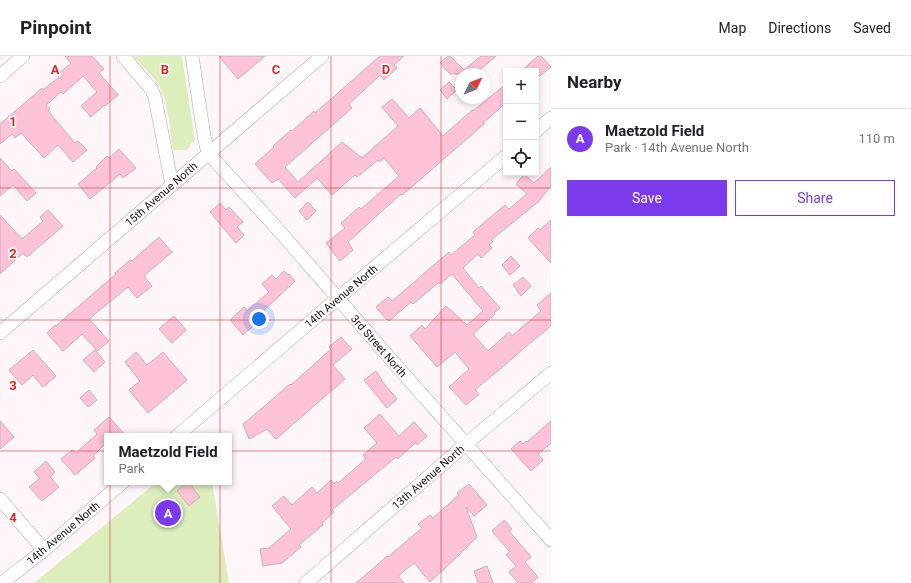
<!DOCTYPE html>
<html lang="en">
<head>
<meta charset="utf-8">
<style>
  :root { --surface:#fff; --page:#f2f2f2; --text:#202124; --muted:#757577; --line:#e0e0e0; --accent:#7c3aed }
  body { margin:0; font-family:Roboto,sans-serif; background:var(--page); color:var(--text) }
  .controls { position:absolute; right:12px; top:12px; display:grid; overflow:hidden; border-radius:0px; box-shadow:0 2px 6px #0003 }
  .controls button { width:36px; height:36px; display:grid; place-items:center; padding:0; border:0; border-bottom:1px solid var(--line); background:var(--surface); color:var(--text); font:20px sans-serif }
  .compass { position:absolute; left:455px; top:12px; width:36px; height:36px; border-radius:50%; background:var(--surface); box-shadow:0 2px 6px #0003; rotate:48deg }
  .you { position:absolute; left:259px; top:263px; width:14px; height:14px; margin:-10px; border:3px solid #fff; border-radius:50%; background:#1a73e8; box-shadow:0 0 0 6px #1a73e833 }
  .badge { display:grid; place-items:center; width:26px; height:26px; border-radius:50%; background:var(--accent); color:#fff; font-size:13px; font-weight:700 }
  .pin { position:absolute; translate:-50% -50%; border:2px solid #fff; box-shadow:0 1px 4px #0006 }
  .popup { position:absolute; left:104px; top:377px; width:128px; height:52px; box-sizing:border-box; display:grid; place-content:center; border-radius:0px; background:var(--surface); filter:drop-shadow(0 1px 3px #0005); font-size:13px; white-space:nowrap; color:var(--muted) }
  .popup b { font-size:15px; color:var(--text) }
  .popup::after { content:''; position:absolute; left:50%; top:100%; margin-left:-8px; border:8px solid transparent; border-top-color:var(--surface) }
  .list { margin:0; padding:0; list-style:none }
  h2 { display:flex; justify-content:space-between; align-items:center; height:52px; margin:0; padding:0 16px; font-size:17px }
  h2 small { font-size:13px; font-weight:400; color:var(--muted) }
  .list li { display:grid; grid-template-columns:26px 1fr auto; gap:12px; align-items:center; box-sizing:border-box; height:60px; padding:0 16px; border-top:1px solid var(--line) }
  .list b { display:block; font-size:15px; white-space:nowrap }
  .list p { margin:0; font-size:13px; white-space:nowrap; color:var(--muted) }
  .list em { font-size:13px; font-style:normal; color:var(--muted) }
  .actions { display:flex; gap:8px; padding:12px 16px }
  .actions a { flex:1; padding:9px 0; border:1px solid var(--accent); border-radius:0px; text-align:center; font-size:14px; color:var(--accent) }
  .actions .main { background:var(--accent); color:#fff }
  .icon { flex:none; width:22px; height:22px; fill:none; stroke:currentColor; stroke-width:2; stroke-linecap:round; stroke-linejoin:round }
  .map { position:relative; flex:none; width:551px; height:527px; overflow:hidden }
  header { display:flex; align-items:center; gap:24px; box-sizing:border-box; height:56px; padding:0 20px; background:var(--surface); border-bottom:1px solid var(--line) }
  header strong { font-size:19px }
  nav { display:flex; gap:22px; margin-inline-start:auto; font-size:14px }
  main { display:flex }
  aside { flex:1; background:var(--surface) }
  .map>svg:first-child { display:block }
  .green { fill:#dceebc }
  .building { fill:#fbc2d8; stroke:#d2adbb }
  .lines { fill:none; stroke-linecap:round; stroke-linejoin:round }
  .minor-casing { stroke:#c09caa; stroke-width:14 }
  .minor { stroke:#fff; stroke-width:13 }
  .grid { fill:none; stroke:#d62828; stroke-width:1; stroke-opacity:0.55 }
  .labels { text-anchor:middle; stroke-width:3.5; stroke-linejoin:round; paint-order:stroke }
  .street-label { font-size:11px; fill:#1a0d12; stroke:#fff }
  .grid-label { font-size:13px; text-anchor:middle; font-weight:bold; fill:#d62828; stroke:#fff; stroke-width:3.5; stroke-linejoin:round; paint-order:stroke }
</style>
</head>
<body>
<header>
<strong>Pinpoint</strong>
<nav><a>Map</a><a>Directions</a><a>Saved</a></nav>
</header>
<main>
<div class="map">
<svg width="551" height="527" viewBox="0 0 551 527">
  <rect width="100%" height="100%" fill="#fef6f9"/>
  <path class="green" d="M133 0H182L195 85 191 87 189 92 186 94H173C170 76 168 43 158 28 151 18 141 9 133 0Z
    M157 426H212L229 527H34Z"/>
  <path class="building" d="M65 0H92L104 13 99 17 118 39 105 50 104 49 91 61 81 50 97 36 83 20 63 38 61 36 46 49 50 53 48 55 75 87 78 85 87 94 73 106 58 89 44 102 21 77 15 82 12 78 0 88V68L42 32 43 34 59 21 57 19 71 7Z
    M219 0H265L238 23Z
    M380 0H404L394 9 397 12 384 24 380 19 349 48 352 52 285 111 298 126 342 86 362 102 398 70 382 51 392 43 409 62 420 52 443 80 472 54 473 55 506 28V47L483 67 484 68 415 128 402 139 401 138 348 186 353 194 340 205 326 187 345 172 341 167 359 151 361 153 399 120 384 102 380 106 378 104 357 121 355 119 332 139 317 122 295 142 278 123 272 127 255 108 274 91 273 90 291 74 292 75 314 55 315 57Z
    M448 0H450L464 14 481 0H496L475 18H450L440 7Z
    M538 0H541L551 11 536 23V15H521Z
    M449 26 457 34 447 43 440 34Z
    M119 93 136 112 123 122 120 118 90 143 78 128 97 112 96 111 107 100 109 102Z
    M0 102 12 115 14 113 36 137 27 145 13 129 0 140Z
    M551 111V130L538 146 491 184 493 186 489 189 492 192 481 202 478 198 463 212 479 232 481 230 500 252 494 257 495 258 473 278 488 295 509 276 512 280 541 255 537 249 551 237V270L530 287 507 307 475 334 479 338 466 349 449 331 469 313 455 296 437 311 410 280 422 269 425 273 446 250 467 269 483 255 452 218 440 228 439 226 413 248 411 246 389 265 388 263 387 264 376 251 388 241 392 245 449 196 451 199 475 179 473 176 505 149 509 153 527 138 516 128 524 118 534 127Z
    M308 146 316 155 307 164 299 155Z
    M220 147 226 154 229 151 243 166 237 171 244 179 236 187 210 156Z
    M48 154 63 170 27 201 23 197 0 218V159L22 183 43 165 40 161Z
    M551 164V207L528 182 538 172 540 174Z
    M159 181 172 196 144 220 152 230 137 242 128 231 89 263 109 285 97 295 82 278 63 295 47 277 55 269 56 270 116 218 115 217 130 204 132 205Z
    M511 200 520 210 510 219 502 209Z
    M284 215 288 219 289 218 295 225 264 254 267 258 243 279 230 264 244 251 247 255 269 236 262 228 272 219 276 223Z
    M523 221 531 230 521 240 513 229Z
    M174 260 186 274 172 287 159 273Z
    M341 281 352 293 333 309 345 323 276 383 267 373 249 383 243 368 247 365 290 328 291 329 331 293 329 291Z
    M33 294 56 320 43 331 33 319 22 329 9 314Z
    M95 294 105 306 94 316 83 304Z
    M136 296 147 309 163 296 187 324 148 357 129 334 140 325 125 306Z
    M376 315 382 324H381L397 343 387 352 364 324Z
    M89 334 97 344 88 351 80 342Z
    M380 358 399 380 414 366 427 380 417 389 415 387 398 403 396 401 332 454 334 456 322 467 323 469 299 489 301 491 282 507 263 510 260 493 269 492 291 473 272 450 284 440 292 449 312 431 317 437 331 424 334 428 337 425 338 427 366 403 363 399 377 387 364 372Z
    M109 361 126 380H107V389L106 387 93 400 95 402 75 419 61 403 72 394 76 397 97 378 94 374Z
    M0 365 14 381 0 393Z
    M551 365V387L538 398 543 404 531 415 511 393 520 385 523 388 526 385 527 386Z
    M46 405 55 416 50 421 59 431 42 445 29 431 40 422 34 416Z
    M188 426 200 441 189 450 177 435Z
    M469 428 487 449 474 460 466 451 477 481 458 500 430 526 414 507 398 520 404 527H356L376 510 387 500 388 501 422 472 418 468 430 459 433 462 459 439 457 437Z
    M504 464 512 473 509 475 531 501 525 506 538 521 532 527H518L509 516 516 510 506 499 510 496 492 475Z
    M487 510 493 527H478L474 515Z"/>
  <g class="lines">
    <defs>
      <path id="minor" d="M123 0 152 34 155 42 172 129
        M192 0 204 80 208 97 274 169 402 316 551 484
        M0 20 23 0
        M536 75 551 62
        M0 277C107 185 214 92 322 0
        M177 380 337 243 506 100
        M0 443 44 494
        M2 527 44 494 123 426
        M306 527 466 388 551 317"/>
    </defs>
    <use href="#minor" class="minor-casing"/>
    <use href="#minor" class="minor"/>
  </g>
  <path class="grid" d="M110 0V527M220 0V527M331 0V527M441 0V527M0 132H551M0 264H551M0 395H551"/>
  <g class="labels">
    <g class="street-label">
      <text transform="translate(161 138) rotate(-41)" y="4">15th Avenue North</text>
      <text transform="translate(341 240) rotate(-40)" y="4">14th Avenue North</text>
      <text transform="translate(379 290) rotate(49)" y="4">3rd Street North</text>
      <text transform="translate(428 421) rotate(-41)" y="4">13th Avenue North</text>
      <text transform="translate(63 477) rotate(-40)" y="4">14th Avenue North</text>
    </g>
  </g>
  <g class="grid-label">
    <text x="55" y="18">A</text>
    <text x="165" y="18">B</text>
    <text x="276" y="18">C</text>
    <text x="386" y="18">D</text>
    <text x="13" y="70">1</text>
    <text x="13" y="202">2</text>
    <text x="13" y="334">3</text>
    <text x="13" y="466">4</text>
  </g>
</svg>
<div class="controls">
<button>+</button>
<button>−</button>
<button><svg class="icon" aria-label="locate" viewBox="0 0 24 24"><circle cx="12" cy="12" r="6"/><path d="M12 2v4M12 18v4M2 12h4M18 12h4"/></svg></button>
</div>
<svg class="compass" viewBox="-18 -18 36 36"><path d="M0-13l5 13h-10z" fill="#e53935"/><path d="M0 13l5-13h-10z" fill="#757577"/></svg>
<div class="you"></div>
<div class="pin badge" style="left:168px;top:457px">A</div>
<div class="popup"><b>Maetzold Field</b>Park</div>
</div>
<aside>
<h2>Nearby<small></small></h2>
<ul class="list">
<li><span class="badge">A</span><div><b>Maetzold Field</b><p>Park · 14th Avenue North</p></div><em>110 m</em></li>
</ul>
<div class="actions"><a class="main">Save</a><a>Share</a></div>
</aside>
</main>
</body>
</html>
